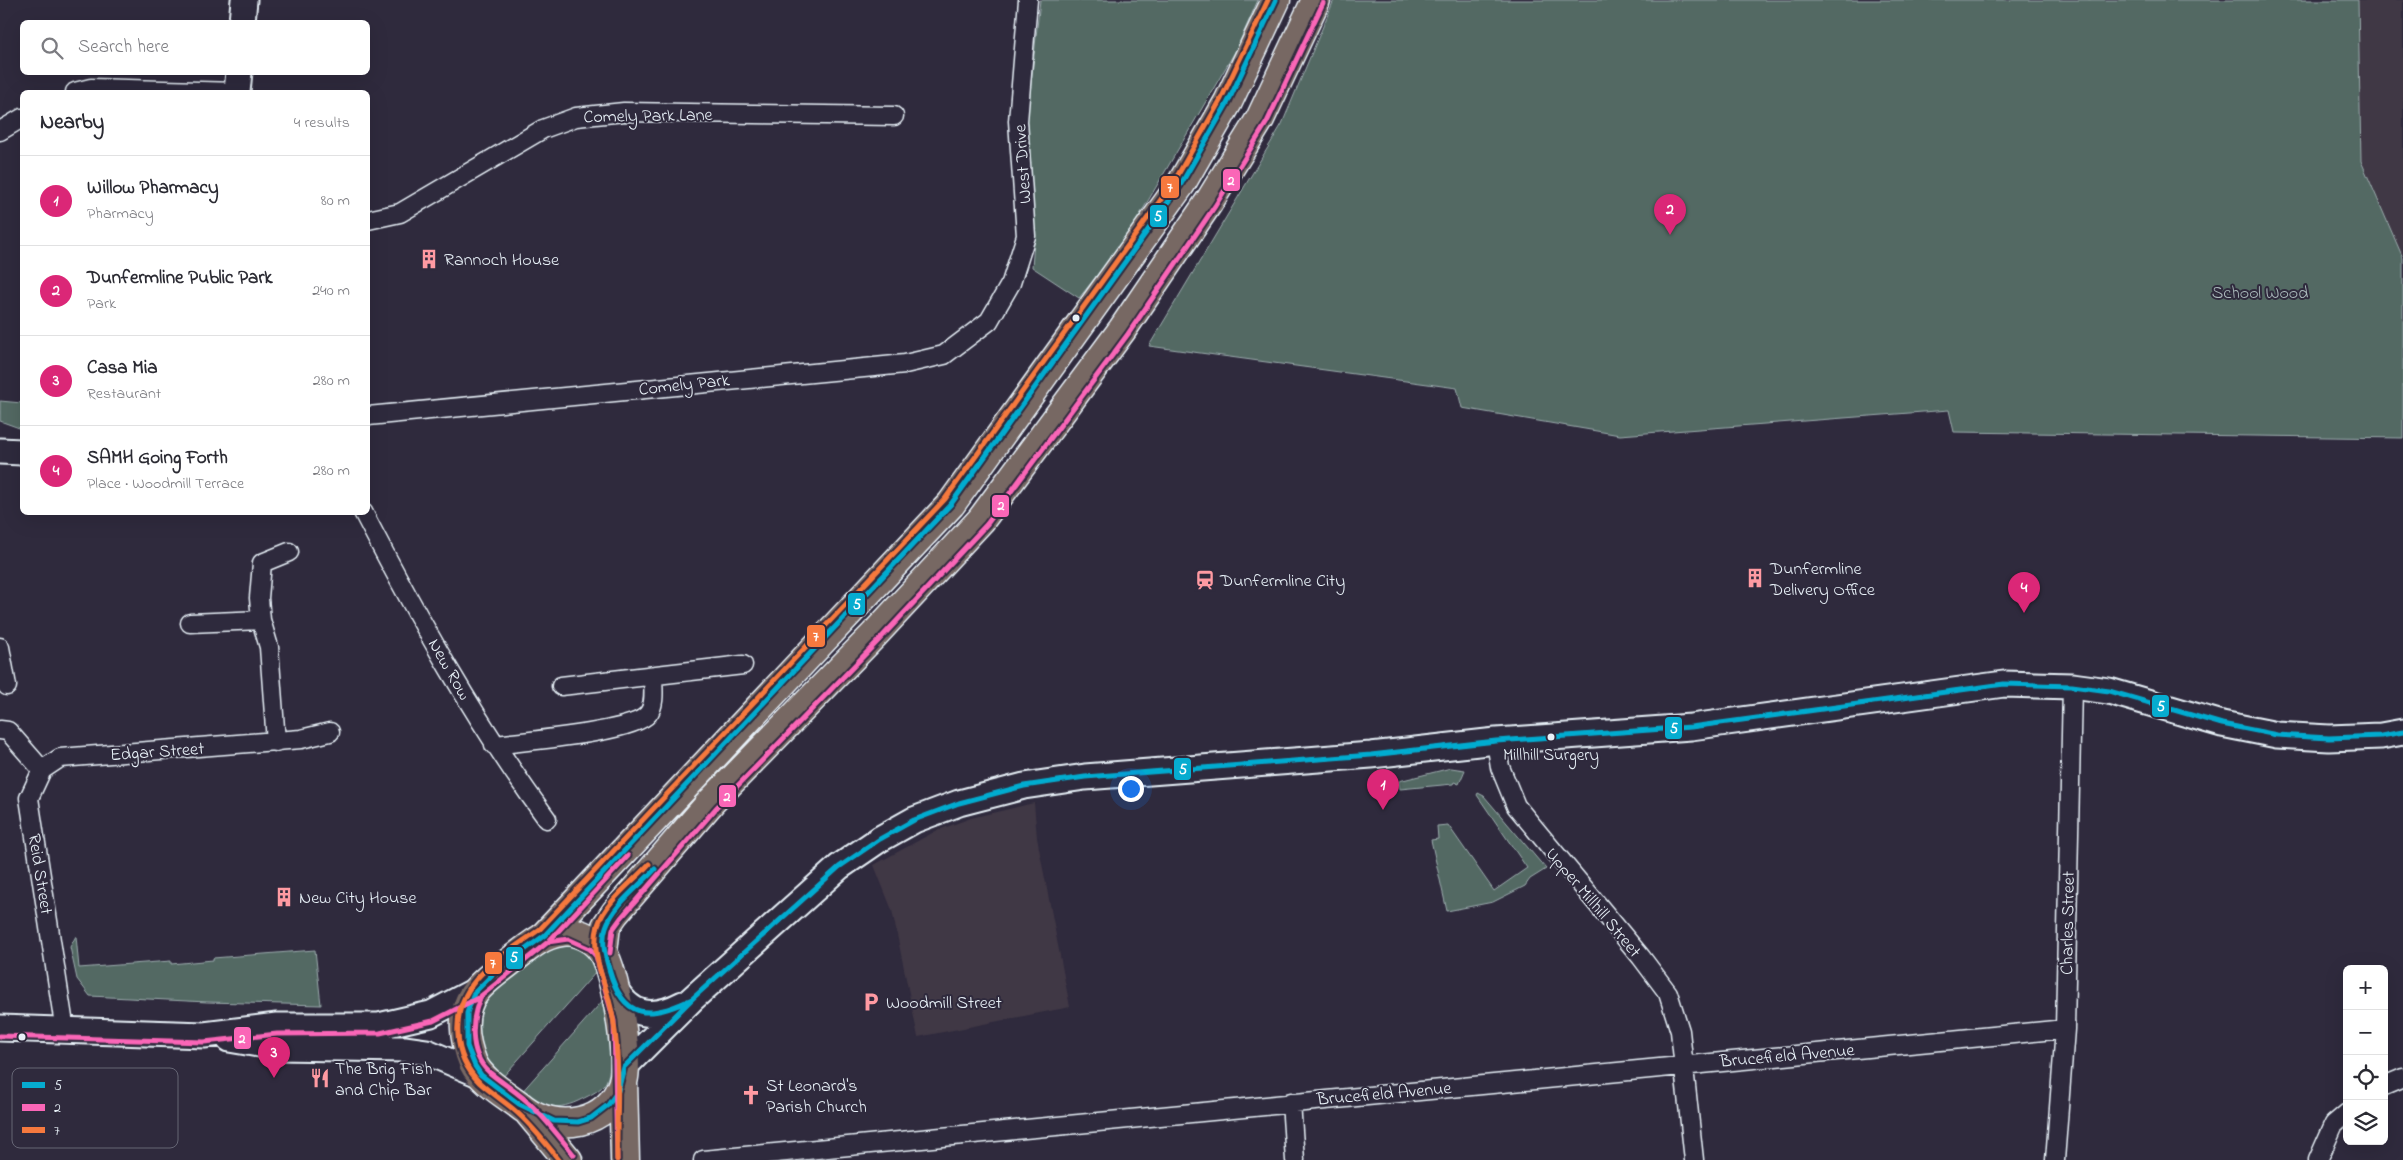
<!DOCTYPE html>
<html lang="en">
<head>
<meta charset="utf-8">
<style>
  :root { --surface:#fff; --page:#f2f2f3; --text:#2b2b33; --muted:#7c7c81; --line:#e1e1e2; --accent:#db2777 }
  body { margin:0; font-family:"Indie Flower",sans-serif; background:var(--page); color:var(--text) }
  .controls { position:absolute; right:15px; bottom:15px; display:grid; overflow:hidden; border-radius:8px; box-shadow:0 5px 20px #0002 }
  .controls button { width:45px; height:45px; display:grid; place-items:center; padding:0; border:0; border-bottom:1px solid var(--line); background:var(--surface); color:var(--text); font:25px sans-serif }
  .you { position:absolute; left:1130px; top:788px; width:18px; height:18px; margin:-12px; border:4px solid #fff; border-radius:50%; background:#1a73e8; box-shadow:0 0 0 8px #1a73e833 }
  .badge { display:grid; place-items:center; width:32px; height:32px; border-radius:50%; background:var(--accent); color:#fff; font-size:16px; font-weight:700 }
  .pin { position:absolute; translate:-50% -41px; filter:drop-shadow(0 1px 2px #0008) }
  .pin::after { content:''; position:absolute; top:26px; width:18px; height:15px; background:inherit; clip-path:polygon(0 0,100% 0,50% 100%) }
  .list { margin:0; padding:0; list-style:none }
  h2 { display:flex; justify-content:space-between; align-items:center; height:65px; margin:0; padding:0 20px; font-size:21px }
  h2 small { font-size:16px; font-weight:400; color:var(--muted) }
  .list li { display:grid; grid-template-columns:32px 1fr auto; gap:15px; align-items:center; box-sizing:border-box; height:90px; padding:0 20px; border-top:1px solid var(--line) }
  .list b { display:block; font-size:19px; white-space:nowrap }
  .list p { margin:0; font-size:16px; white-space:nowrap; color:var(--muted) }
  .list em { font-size:16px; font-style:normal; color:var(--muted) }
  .icon { flex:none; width:28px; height:28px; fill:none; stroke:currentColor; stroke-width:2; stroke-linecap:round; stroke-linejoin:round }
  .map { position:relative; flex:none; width:2403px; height:1160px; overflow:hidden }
  .search { position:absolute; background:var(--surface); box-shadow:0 5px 20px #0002; left:20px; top:20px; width:350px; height:55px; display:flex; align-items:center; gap:12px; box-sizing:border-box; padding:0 18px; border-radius:8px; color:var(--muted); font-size:19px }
  .panel { position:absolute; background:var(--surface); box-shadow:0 5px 20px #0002; left:20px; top:90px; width:350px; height:425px; border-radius:8px }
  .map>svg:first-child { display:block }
  .built { fill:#413845 }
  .green { fill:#526964; stroke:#9dadae }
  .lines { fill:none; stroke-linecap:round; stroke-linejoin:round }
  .street-casing { stroke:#e8f1f8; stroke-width:21 }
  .secondary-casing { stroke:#e8f1f8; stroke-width:29 }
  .primary-casing { stroke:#e8f1f8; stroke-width:31 }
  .street { stroke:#2f2a3d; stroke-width:18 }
  .secondary { stroke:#2f2a3d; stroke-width:25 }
  .primary { stroke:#776864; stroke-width:28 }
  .bus-1-casing { stroke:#2f2a3d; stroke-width:9 }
  .bus-2-casing { stroke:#2f2a3d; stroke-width:9 }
  .bus-3-casing { stroke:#2f2a3d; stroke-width:9 }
  .bus-1 { stroke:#06acd0; stroke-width:5 }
  .bus-2 { stroke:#fa66b7; stroke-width:5 }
  .bus-3 { stroke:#f6793e; stroke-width:5 }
  .bus-dot { fill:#e8f1f8; stroke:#2f2a3d; stroke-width:2 }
  .labels { text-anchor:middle; stroke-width:4; stroke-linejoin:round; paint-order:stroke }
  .bus-label { font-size:17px; fill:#e8f1f8; stroke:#2f2a3d }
  .street-label { font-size:18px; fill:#e8f1f8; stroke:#2f2a3d }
  .poi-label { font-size:18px; fill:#e8f1f8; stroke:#2f2a3d; text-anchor:start }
  .park-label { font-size:18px; fill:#acbbbd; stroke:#2f2a3d }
  .key { fill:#2f2a3d; stroke:#666675; stroke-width:1 }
  .key-label { font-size:14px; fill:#e8f1f8 }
  .line-badge { stroke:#2f2a3d; stroke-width:2 }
  .badge-label { font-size:14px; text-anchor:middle; font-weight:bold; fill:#fff }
</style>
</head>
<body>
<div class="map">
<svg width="2403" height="1160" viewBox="0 0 2403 1160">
  <rect width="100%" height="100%" fill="#2f2a3d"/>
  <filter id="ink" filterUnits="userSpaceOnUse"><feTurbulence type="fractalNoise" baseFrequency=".02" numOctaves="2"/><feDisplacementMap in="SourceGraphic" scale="10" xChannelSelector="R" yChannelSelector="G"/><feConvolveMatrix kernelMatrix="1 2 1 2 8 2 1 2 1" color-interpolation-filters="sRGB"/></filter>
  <g filter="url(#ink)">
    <path class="built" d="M2358 0H2403V258L2361 161Z
      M1034 803 1037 838 1070 1007 918 1037 892 910 874 865 936 831 971 818Z"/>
    <path class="green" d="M1040 0H1258L1236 50 1124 242 1079 298 1032 267 1035 231 1027 121Z
      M1334 0H2358L2361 161 2403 258V438L1954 432 1949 410 1620 435 1462 408 1457 388 1149 346 1282 124Z
      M0 401 22 403V429L0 421Z
      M1451 768 1465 770 1459 784 1454 782 1453 784 1400 789 1399 781Z
      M1478 793 1484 796 1546 869 1530 879 1525 886 1493 902 1447 911 1431 840 1438 839 1437 826 1448 825 1494 891 1527 868 1477 795Z
      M76 936 79 968 171 961V964L213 960V958L315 950 321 1005 207 1002 90 996 77 979 70 947Z
      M569 945 586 950 597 971 501 1079C484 1064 470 1036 476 1013 480 999 536 957 550 950 555 947 562 947 569 945Z
      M606 997C608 1015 616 1071 604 1085 598 1092 586 1097 578 1101 554 1112 541 1106 520 1094Z"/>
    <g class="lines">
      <defs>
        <path id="street" d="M75 92 91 88 237 92
          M0 131 22 118
          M368 220 400 213 543 129 576 117 624 112 894 116
          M368 416 905 364 944 355 989 321 1011 283 1026 236 1018 121 1028 0
          M363 512C418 618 476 723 547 819
          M261 620 259 598 262 563 289 552
          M190 623 261 620 269 647 276 742
          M0 647 7 686
          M561 686 743 665
          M0 730 8 731 42 770 29 798 65 1031
          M1496 741 1500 767 1516 806 1641 957 1668 993 1680 1031 1694 1160
          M494 745C523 741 633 733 648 714 656 704 653 688 653 676
          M42 770 60 758 301 739 330 732
          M2384 1086 2403 1078
          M1291 1102 1295 1160
          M703 1160 2065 1029
          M2055 1160 2065 1029 2072 686
          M2318 1160 2334 1124 2347 1113"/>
        <path id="secondary" d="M242 22 244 0
          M237 92 239 72
          M0 451 22 452
          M614 987C631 1018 654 1019 683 1004
          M0 1028 204 1035 277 1026H379L431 1014 475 991
          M229 1039 277 1047 406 1049 427 1052 481 1075
          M624 1067 692 999 839 867 880 839 914 820 959 803 1024 786 1085 777 1371 755 1496 741 1691 727 2004 684 2072 686 2109 691 2222 724 2277 735 2329 738 2381 736 2403 732"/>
        <path id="primary" d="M569 931C582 934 596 940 603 953 615 973 630 1060 623 1082 608 1125 557 1134 523 1108 507 1095 482 1082 473 1063 464 1041 459 1011 476 991 485 979 501 969 513 959 533 944 543 933 569 931Z
          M545 935 951 504 1181 184 1228 102 1276 0
          M603 952 606 926 615 913 711 802 874 635 981 520 1122 330 1209 202 1260 119 1316 0
          M623 1081 625 1160
          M529 1113 568 1160"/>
      </defs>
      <use href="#street" class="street-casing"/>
      <use href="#secondary" class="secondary-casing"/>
      <use href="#primary" class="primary-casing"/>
      <use href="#street" class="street"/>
      <use href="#secondary" class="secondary"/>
      <use href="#primary" class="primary"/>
      <defs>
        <path id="bus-1" d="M1276 0 1228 102 1181 184 951 504 545 935 496 971 474 993 467 1013V1046L475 1066 481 1075 519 1104 554 1121 578 1122 591 1118 608 1105 618 1091 624 1067 692 999 839 867 880 839 914 820 959 803 1024 786 1085 777 1371 755 1496 741 1691 727 2004 684 2072 686 2109 691 2222 724 2277 735 2329 738 2381 736 2403 732
          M655 869C639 887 614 904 606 927 601 941 605 955 609 969 623 1020 649 1020 692 999"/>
        <path id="bus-2" d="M550 940 628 856
          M610 953 613 929 621 918 717 807 879 640 987 524 1128 334 1215 206 1267 122 1323 3
          M0 1036 204 1042 277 1034 380 1033 433 1021 478 998
          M574 1155C561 1139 548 1122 534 1108 521 1094 503 1084 489 1072 468 1053 471 1018 481 996L548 942 568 939 590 949 596 956 614 1021 617 1160"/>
        <path id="bus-3" d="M559 1160C545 1142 530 1123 513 1109 502 1100 490 1092 480 1083 466 1069 459 1054 458 1035 454 980 501 958 540 929L945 499 1175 180 1221 99 1268 0
          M617 1160C616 1107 623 1048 608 996 601 973 591 950 598 925 606 901 633 882 649 864"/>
      </defs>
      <use href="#bus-1" class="bus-1-casing"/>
      <use href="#bus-2" class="bus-2-casing"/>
      <use href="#bus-3" class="bus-3-casing"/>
      <use href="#bus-1" class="bus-1"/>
      <use href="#bus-2" class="bus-2"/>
      <use href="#bus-3" class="bus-3"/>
    </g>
  </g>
  <defs>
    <symbol id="building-bare" viewBox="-9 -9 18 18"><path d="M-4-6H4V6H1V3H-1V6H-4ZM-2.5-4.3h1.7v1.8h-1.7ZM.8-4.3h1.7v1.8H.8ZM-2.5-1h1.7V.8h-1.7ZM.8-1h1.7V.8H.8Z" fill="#ff9aa2" stroke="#2f2a3d" stroke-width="2.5" paint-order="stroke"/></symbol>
    <symbol id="station-bare" viewBox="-9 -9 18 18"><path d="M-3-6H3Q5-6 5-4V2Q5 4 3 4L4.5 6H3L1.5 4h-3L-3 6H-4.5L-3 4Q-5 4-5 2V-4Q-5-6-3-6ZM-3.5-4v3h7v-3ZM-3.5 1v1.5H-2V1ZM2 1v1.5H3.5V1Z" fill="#ff9aa2" stroke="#2f2a3d" stroke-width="2.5" paint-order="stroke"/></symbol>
    <symbol id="parking-bare" viewBox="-9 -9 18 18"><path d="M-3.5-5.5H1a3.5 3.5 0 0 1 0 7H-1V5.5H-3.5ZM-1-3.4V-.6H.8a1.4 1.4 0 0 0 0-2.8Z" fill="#ff9aa2" stroke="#2f2a3d" stroke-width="2.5" paint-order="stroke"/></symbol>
    <symbol id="restaurant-bare" viewBox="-9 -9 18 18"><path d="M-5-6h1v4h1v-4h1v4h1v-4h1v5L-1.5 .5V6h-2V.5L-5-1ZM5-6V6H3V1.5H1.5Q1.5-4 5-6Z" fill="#ff9aa2" stroke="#2f2a3d" stroke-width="2.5" paint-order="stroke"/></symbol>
    <symbol id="church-bare" viewBox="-9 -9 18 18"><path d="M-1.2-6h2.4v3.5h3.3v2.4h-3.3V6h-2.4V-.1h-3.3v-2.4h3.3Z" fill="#ff9aa2" stroke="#2f2a3d" stroke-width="2.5" paint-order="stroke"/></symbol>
  </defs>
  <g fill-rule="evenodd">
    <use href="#building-bare" x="415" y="245" width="28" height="28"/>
    <use href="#building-bare" x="1741" y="564" width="28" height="28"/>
    <use href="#station-bare" x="1191" y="566" width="28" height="28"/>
    <use href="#building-bare" x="270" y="883" width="28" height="28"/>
    <use href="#parking-bare" x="857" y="988" width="28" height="28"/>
    <use href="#restaurant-bare" x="306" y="1064" width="28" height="28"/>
    <use href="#church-bare" x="737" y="1081" width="28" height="28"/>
  </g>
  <g class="bus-dot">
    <circle cx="1076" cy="318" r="4.5"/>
    <circle cx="1551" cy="737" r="4.5"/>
    <circle cx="22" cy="1037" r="4.5"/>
  </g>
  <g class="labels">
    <g class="bus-label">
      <text x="1551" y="760">Millhill Surgery</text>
    </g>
    <g class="street-label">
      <text transform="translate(648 115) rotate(-1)" y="6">Comely Park Lane</text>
      <text transform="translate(1022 164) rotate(-94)" y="6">West Drive</text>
      <text transform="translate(684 384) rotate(-6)" y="6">Comely Park</text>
      <text transform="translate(450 669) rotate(60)" y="6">New Row</text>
      <text transform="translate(157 751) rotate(-4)" y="6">Edgar Street</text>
      <text transform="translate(41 874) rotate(81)" y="6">Reid Street</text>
      <text transform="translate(1594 902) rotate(50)" y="6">Upper Millhill Street</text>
      <text transform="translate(2067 923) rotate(-89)" y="6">Charles Street</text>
      <text transform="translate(1787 1055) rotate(-5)" y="6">Brucefield Avenue</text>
      <text transform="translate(1384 1093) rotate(-5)" y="6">Brucefield Avenue</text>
    </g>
    <g class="poi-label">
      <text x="444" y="265">Rannoch House</text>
      <text x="1770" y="574">Dunfermline<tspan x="1770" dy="21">Delivery Office</tspan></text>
      <text x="1220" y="586">Dunfermline City</text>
      <text x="299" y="903">New City House</text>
      <text x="886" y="1008">Woodmill Street</text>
      <text x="335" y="1074">The Brig Fish<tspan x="335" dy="21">and Chip Bar</tspan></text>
      <text x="766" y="1091">St Leonard's<tspan x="766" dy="21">Parish Church</tspan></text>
    </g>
    <g class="park-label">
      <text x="2260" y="298">School Wood</text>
    </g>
  </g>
  <rect x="12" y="1068" width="166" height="80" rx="8" class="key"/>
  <rect x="22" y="1082" width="23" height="6" fill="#06acd0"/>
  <rect x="22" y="1104" width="23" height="7" fill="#fa66b7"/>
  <rect x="22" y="1127" width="23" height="6" fill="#f6793e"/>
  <g class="key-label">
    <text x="54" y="1090">5</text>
    <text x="54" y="1112">2</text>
    <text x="54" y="1135">7</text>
  </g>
  <g class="line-badge">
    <rect x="1222" y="168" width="19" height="24" rx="5" fill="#fa66b7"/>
    <rect x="1160" y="175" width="20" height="24" rx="5" fill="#f6793e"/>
    <rect x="1149" y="204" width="19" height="24" rx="5" fill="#06acd0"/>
    <rect x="991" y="494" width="19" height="24" rx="5" fill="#fa66b7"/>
    <rect x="847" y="592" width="19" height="24" rx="5" fill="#06acd0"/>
    <rect x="806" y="624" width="20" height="24" rx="5" fill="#f6793e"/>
    <rect x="2151" y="694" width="19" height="24" rx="5" fill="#06acd0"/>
    <rect x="1664" y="716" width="19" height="24" rx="5" fill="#06acd0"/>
    <rect x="1173" y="757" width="19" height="24" rx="5" fill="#06acd0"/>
    <rect x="718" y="784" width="19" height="24" rx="5" fill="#fa66b7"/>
    <rect x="505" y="946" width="19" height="24" rx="5" fill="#06acd0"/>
    <rect x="484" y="951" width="19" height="24" rx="5" fill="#f6793e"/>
    <rect x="233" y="1026" width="19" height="24" rx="5" fill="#fa66b7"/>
  </g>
  <g class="badge-label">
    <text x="1231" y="185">2</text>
    <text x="1170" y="192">7</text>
    <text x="1158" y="221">5</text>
    <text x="1001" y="510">2</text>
    <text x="857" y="609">5</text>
    <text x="816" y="641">7</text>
    <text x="2161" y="711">5</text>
    <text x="1674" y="733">5</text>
    <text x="1183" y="774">5</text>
    <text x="727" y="801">2</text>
    <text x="514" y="962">5</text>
    <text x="493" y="968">7</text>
    <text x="242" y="1043">2</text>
  </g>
</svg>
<div class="controls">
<button>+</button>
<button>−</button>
<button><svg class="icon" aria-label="locate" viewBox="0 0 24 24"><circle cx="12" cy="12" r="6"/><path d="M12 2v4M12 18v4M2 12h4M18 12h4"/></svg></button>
<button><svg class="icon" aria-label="layers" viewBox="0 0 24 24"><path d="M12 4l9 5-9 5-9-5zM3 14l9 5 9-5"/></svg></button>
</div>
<div class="you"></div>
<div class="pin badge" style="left:1383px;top:810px">1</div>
<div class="pin badge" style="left:1670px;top:235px">2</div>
<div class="pin badge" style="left:274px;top:1078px">3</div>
<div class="pin badge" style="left:2024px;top:613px">4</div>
<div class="search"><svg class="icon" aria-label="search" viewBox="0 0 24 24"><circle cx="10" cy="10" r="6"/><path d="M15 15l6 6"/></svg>Search here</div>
<section class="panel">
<h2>Nearby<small>4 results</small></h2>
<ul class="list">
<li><span class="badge">1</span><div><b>Willow Pharmacy</b><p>Pharmacy</p></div><em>80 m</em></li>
<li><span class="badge">2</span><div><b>Dunfermline Public Park</b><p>Park</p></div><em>240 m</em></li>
<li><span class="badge">3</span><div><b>Casa Mia</b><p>Restaurant</p></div><em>280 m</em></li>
<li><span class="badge">4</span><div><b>SAMH Going Forth</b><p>Place · Woodmill Terrace</p></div><em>280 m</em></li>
</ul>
</section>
</div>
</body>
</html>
